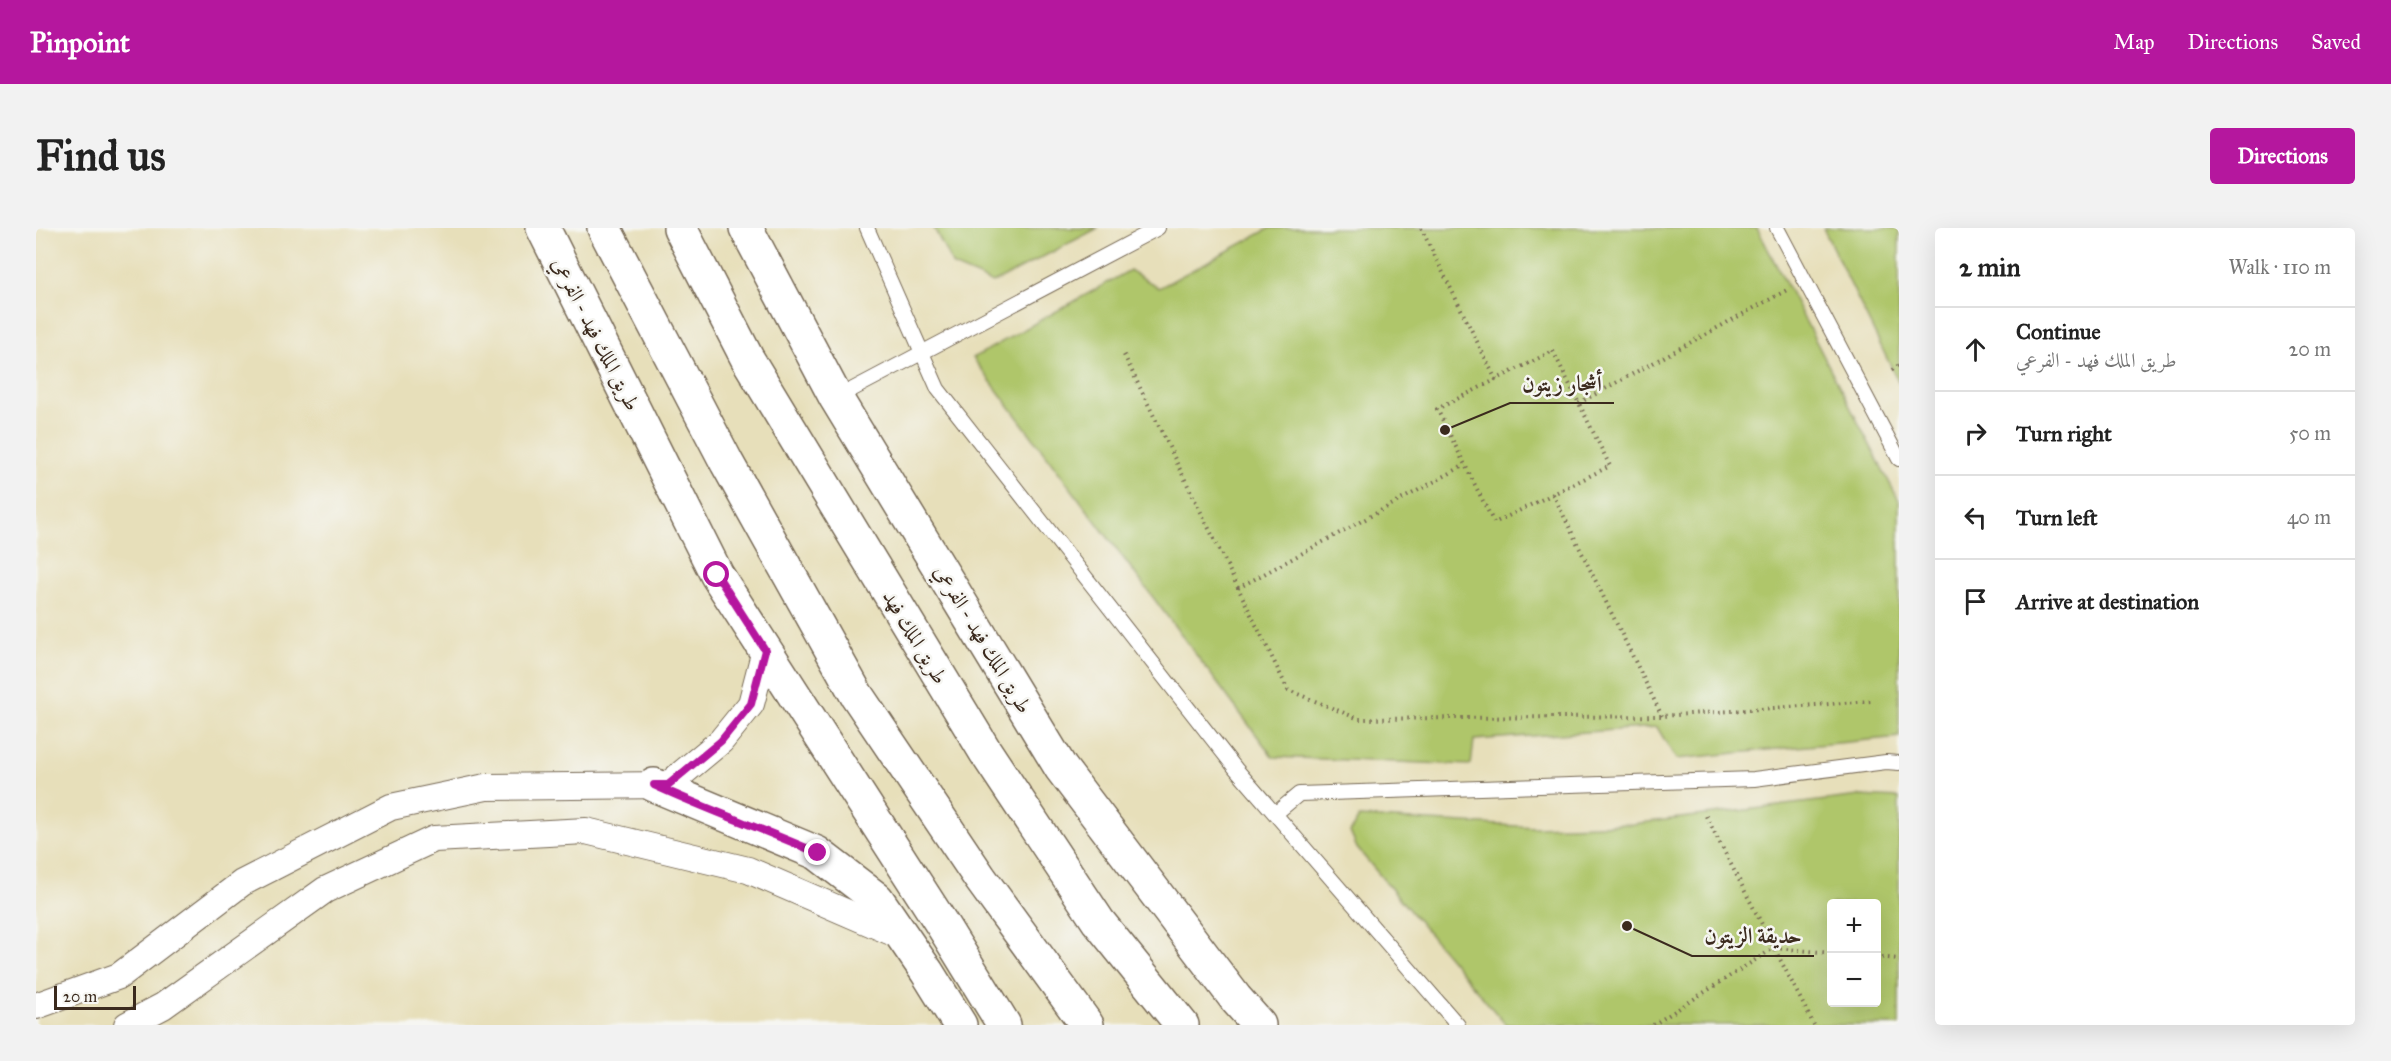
<!DOCTYPE html>
<html lang="en">
<head>
<meta charset="utf-8">
<style>
  :root { --surface:#fff; --page:#f2f2f2; --text:#222; --muted:#767676; --line:#e0e0e0; --accent:#b5179e }
  body { margin:0; font-family:"IM FELL Great Primer",Amiri,serif; background:var(--page); color:var(--text) }
  .controls { position:absolute; right:18px; bottom:18px; display:grid; overflow:hidden; border-radius:6px; box-shadow:0 6px 24px #0002 }
  .controls button { width:54px; height:54px; display:grid; place-items:center; padding:0; border:0; border-bottom:2px solid var(--line); background:var(--surface); color:var(--text); font:30px sans-serif }
  .scale { position:absolute; left:18px; bottom:15px; width:82px; box-sizing:border-box; padding-left:6px; border:3px solid #3b2a1e; border-top:0; font-size:16px; line-height:21px; white-space:nowrap; color:#3b2a1e; -webkit-text-stroke:4px #f6f6f2; paint-order:stroke }
  .stop { position:absolute; width:18px; height:18px; margin:-14px; border:4px solid #b5179e; border-radius:50%; background:#fff }
  .stop.end { background:#b5179e; border-color:#fff; box-shadow:0 2px 6px #0008 }
  .list { margin:0; padding:0; list-style:none }
  h2 { display:flex; justify-content:space-between; align-items:center; height:78px; margin:0; padding:0 24px; font-size:26px }
  h2 small { font-size:20px; font-weight:400; color:var(--muted) }
  .list li { display:grid; grid-template-columns:39px 1fr auto; gap:18px; align-items:center; box-sizing:border-box; height:84px; padding:0 24px; border-top:2px solid var(--line) }
  .list b { display:block; font-size:22px; white-space:nowrap }
  .list p { margin:0; font-size:20px; white-space:nowrap; color:var(--muted) }
  .list em { font-size:20px; font-style:normal; color:var(--muted) }
  .icon { flex:none; width:33px; height:33px; fill:none; stroke:currentColor; stroke-width:2; stroke-linecap:round; stroke-linejoin:round }
  .map { position:relative; flex:none; width:1863px; height:797px; overflow:hidden; border-radius:6px }
  header { display:flex; align-items:center; gap:36px; box-sizing:border-box; height:84px; padding:0 30px; background:var(--accent); color:#fff }
  header strong { font-size:28px }
  nav { display:flex; gap:33px; margin-inline-start:auto; font-size:21px }
  .intro { display:flex; align-items:center; justify-content:space-between; box-sizing:border-box; height:144px; padding:0 36px }
  h1 { margin:0; font-size:42px }
  .button { padding:15px 27px; border-radius:6px; background:var(--accent); color:#fff; font-size:21px; font-weight:700 }
  main { display:flex; gap:36px; padding:0 36px }
  aside { flex:1; background:var(--surface); border-radius:6px; box-shadow:0 6px 24px #0002 }
  .map>svg:first-child { display:block }
  .green { fill:#afc66b; stroke:#757844; stroke-width:1.5; fill-rule:evenodd }
  .lines { fill:none; stroke-linecap:round; stroke-linejoin:round }
  .lane-casing { stroke:#776955; stroke-width:16 }
  .street-casing { stroke:#776955; stroke-width:28 }
  .secondary-casing { stroke:#776955; stroke-width:36 }
  .highway-casing { stroke:#776955; stroke-width:36 }
  .path { stroke:#776955; stroke-width:4; stroke-dasharray:1.5 4.5; stroke-linecap:butt }
  .lane { stroke:#fff; stroke-width:14 }
  .street { stroke:#fff; stroke-width:26 }
  .secondary { stroke:#fff; stroke-width:33 }
  .highway { stroke:#fff; stroke-width:33 }
  .route { stroke:#b5179e; stroke-width:8 }
  .labels { text-anchor:middle; stroke-width:5; stroke-linejoin:round; paint-order:stroke }
  .street-label { font-size:21px; fill:#3b2a1e; stroke:#f6f6f2 }
  .leader { fill:none; stroke:#3b2a1e; stroke-width:2 }
  .callout-dot { fill:#3b2a1e; stroke:#f6f6f2; stroke-width:2 }
  .callout-label { font-size:22px; text-anchor:middle; font-weight:bold; fill:#3b2a1e; stroke:#f6f6f2; stroke-width:5; stroke-linejoin:round; paint-order:stroke }
</style>
</head>
<body>
<header>
<strong>Pinpoint</strong>
<nav><a>Map</a><a>Directions</a><a>Saved</a></nav>
</header>
<div class="intro"><h1>Find us</h1><a class="button">Directions</a></div>
<main>
<div class="map">
<svg width="1863" height="797" viewBox="0 0 1863 797">
  <rect width="100%" height="100%" fill="#f6f6f2"/>
  <filter id="ink" filterUnits="userSpaceOnUse"><feTurbulence type="fractalNoise" baseFrequency=".0167" numOctaves="2"/><feDisplacementMap in="SourceGraphic" scale="12" xChannelSelector="R" yChannelSelector="G"/><feConvolveMatrix kernelMatrix="1 2 1 2 8 2 1 2 1" color-interpolation-filters="sRGB"/></filter>
  <filter id="wash" filterUnits="userSpaceOnUse"><feTurbulence type="fractalNoise" baseFrequency=".008" numOctaves="4" result="noise"/><feDisplacementMap in="SourceGraphic" scale="24" xChannelSelector="R" yChannelSelector="G"/><feGaussianBlur stdDeviation="1.35" result="paint"/><feColorMatrix in="noise" values="0 0 0 0 0 0 0 0 0 0 0 0 0 0 0 0 0 1.4 0 .05"/><feComposite in="paint" operator="in"/></filter>
  <g filter="url(#wash)">
    <rect width="100%" height="100%" fill="#e7dfba"/>
    <path class="green" d="M898 0H1062L957 55 917 38Z
      M1234 0H1721L1863 273V509L1640 531 1621 499 1438 512 1435 537 1237 529 937 130 1094 42 1123 60Z
      M1787 0H1863V155Z
      M1823 568 1863 570V797H1470L1321 620 1314 604 1323 589 1499 599 1596 596ZM1796 676H1840V774H1796Z"/>
  </g>
  <g filter="url(#ink)">
    <g class="lines">
      <defs>
        <path id="lane" d="M831 0 902 161 1200 541 1422 797
          M1741 0 1863 231
          M800 170 1122 0
          M1239 586 1263 566 1718 551 1850 534 1863 535"/>
        <path id="street" d="M0 778 83 748 206 655 355 579 450 559 632 557 685 513 715 476 729 422
          M91 797 127 778 289 662 398 611 550 603 712 642 867 709"/>
        <path id="secondary" d="M507 0 681 347 907 698 968 797
          M710 0 800 170 1025 540 1200 771 1223 797
          M618 557 781 625 841 671 891 744 924 797"/>
        <path id="highway" d="M568 0 691 235 820 466 944 650 1051 797
          M644 0 711 130 949 523 1062 693 1146 797"/>
      </defs>
      <use href="#lane" class="lane-casing"/>
      <use href="#street" class="street-casing"/>
      <use href="#secondary" class="secondary-casing"/>
      <use href="#highway" class="highway-casing"/>
      <path class="path" d="M1385 0 1460 152
        M1517 123 1574 238 1458 295 1401 181Z
        M1088 127 1252 462 1323 491 1626 488 1835 473
        M1856 142 1863 137
        M1543 175 1751 62
        M1517 266 1626 488
        M1202 360 1429 237
        M1670 588 1778 797
        M1840 729 1863 731
        M1617 797 1738 720 1796 725"/>
      <use href="#lane" class="lane"/>
      <use href="#street" class="street"/>
      <use href="#secondary" class="secondary"/>
      <use href="#highway" class="highway"/>
    </g>
  </g>
  <g class="lines" filter="url(#ink)">
    <path class="route" d="M681 347 729 422 715 476 685 513 632 557H618C672 582 727 601 782 625"/>
  </g>
  <g class="labels">
    <g class="street-label">
      <text transform="translate(560 106) rotate(63)" y="7">طريق الملك فهد - الفرعي</text>
      <text transform="translate(879 409) rotate(59)" y="7">طريق الملك فهد</text>
      <text transform="translate(947 411) rotate(59)" y="7">طريق الملك فهد - الفرعي</text>
    </g>
  </g>
  <path class="leader" d="M1409 202L1474 175H1578M1591 698L1656 728H1778"/>
  <g class="callout-dot">
    <circle cx="1409" cy="202" r="6"/>
    <circle cx="1591" cy="698" r="6"/>
  </g>
  <g class="callout-label">
    <text x="1526" y="163">أشجار زيتون</text>
    <text x="1717" y="715">حديقة الزيتون</text>
  </g>
</svg>
<div class="controls">
<button>+</button>
<button>−</button>
</div>
<div class="scale">20 m</div>
<div class="stop" style="left:681px;top:347px"></div>
<div class="stop end" style="left:782px;top:625px"></div>
</div>
<aside>
<h2>2 min<small>Walk · 110 m</small></h2>
<ul class="list">
<li><svg class="icon" aria-label="ahead" viewBox="0 0 24 24"><path d="M12 20V5M6 11l6-6 6 6"/></svg><div><b>Continue</b><p>طريق الملك فهد - الفرعي</p></div><em>20 m</em></li>
<li><svg class="icon" aria-label="right" viewBox="0 0 24 24"><path d="M7 20v-9h11M14 6l5 5-5 5"/></svg><div><b>Turn right</b></div><em>50 m</em></li>
<li><svg class="icon" aria-label="left" viewBox="0 0 24 24"><path d="M17 20v-9H6M10 6l-5 5 5 5"/></svg><div><b>Turn left</b></div><em>40 m</em></li>
<li><svg class="icon" aria-label="arrive" viewBox="0 0 24 24"><path d="M6 21V4h12l-3 4 3 4H6"/></svg><div><b>Arrive at destination</b></div></li>
</ul>
</aside>
</main>
</body>
</html>
